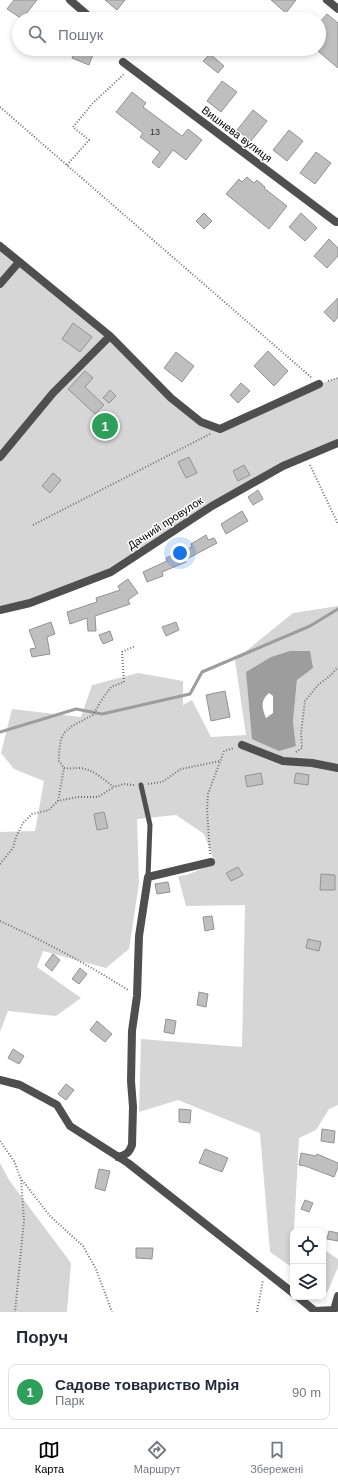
<!DOCTYPE html>
<html lang="uk">
<head>
<meta charset="utf-8">
<style>
  :root { --surface:#fff; --page:#f2f2f3; --text:#1f2937; --muted:#747a83; --line:#e0e1e3; --accent:#000 }
  body { margin:0; font-family:Helvetica,sans-serif; background:var(--page); color:var(--text) }
  .controls { position:absolute; right:12px; bottom:12px; display:grid; overflow:hidden; border-radius:8px; box-shadow:0 2px 6px #0003 }
  .controls button { width:36px; height:36px; display:grid; place-items:center; padding:0; border:0; border-bottom:1px solid var(--line); background:var(--surface); color:var(--text); font:20px sans-serif }
  .you { position:absolute; left:180px; top:553px; width:14px; height:14px; margin:-10px; border:3px solid #fff; border-radius:50%; background:#1a73e8; box-shadow:0 0 0 6px #1a73e833 }
  .badge { display:grid; place-items:center; width:26px; height:26px; border-radius:50%; background:var(--accent); color:#fff; font-size:13px; font-weight:700 }
  .pin { position:absolute; translate:-50% -50%; border:2px solid #fff; box-shadow:0 1px 4px #0006 }
  .list { margin:0; padding:0; list-style:none }
  h2 { display:flex; justify-content:space-between; align-items:center; height:52px; margin:0; padding:0 16px; font-size:17px }
  h2 small { font-size:13px; font-weight:400; color:var(--muted) }
  .list li { display:grid; grid-template-columns:26px 1fr auto; gap:12px; align-items:center; box-sizing:border-box; height:56px; margin:0 8px 8px; padding:0 8px; border:1px solid var(--line); border-radius:8px }
  .list b { display:block; font-size:15px; white-space:nowrap }
  .list p { margin:0; font-size:13px; white-space:nowrap; color:var(--muted) }
  .list em { font-size:13px; font-style:normal; color:var(--muted) }
  .icon { flex:none; width:22px; height:22px; fill:none; stroke:currentColor; stroke-width:2; stroke-linecap:round; stroke-linejoin:round }
  .map { position:relative; flex:none; width:338px; height:1312px; overflow:hidden }
  .search { position:absolute; background:var(--surface); box-shadow:0 2px 6px #0003; left:12px; right:12px; top:12px; height:44px; display:flex; align-items:center; gap:10px; box-sizing:border-box; padding:0 14px; border-radius:22px; color:var(--muted); font-size:15px }
  .sheet { height:116px; background:var(--surface) }
  nav { display:flex; justify-content:space-around; align-items:center; box-sizing:border-box; height:56px; border-top:1px solid var(--line); background:var(--surface); font-size:11px; color:var(--muted) }
  nav a { display:grid; justify-items:center; gap:2px }
  nav .on { color:var(--accent) }
  .map>svg:first-child { display:block }
  .green { fill:#d6d6d6; fill-rule:evenodd }
  .water { fill:#9d9d9d; fill-rule:evenodd }
  .lines { fill:none; stroke-linecap:round; stroke-linejoin:round }
  .stream { stroke:#9d9d9d; stroke-width:3 }
  .building { fill:#bfbfbf; stroke:#939393 }
  .path { stroke:#717171; stroke-width:2; stroke-dasharray:1 2; stroke-linecap:butt }
  .service { stroke:#4f4f4f; stroke-width:5 }
  .minor { stroke:#4f4f4f; stroke-width:8 }
  .labels { text-anchor:middle; stroke-width:3; stroke-linejoin:round; paint-order:stroke }
  .number-label { font-size:9px; fill:#303030 }
  .street-label { font-size:11px; fill:#000; stroke:#fff }
</style>
</head>
<body>
<div class="map">
<svg width="338" height="1312" viewBox="0 0 338 1312">
  <rect width="100%" height="100%" fill="#fff"/>
  <path class="green" d="M0 246 110 336 201 422 220 429 319 384 338 378V443L283 466 111 572 0 610Z
    M338 606V1105L329 1109 316 1130 299 1138 294 1230 296 1231H293V1268L270 1252 260 1133 178 1100 139 1112 141 1039 242 1047 245 905 186 906 178 876 187 875 215 863 204 834 176 815 137 819 139 883 129 949 106 968 43 951 37 967 81 998 56 1016 8 1011 0 1032V832L35 831 44 781 14 769 1 753 12 709 81 717 92 685 138 673 183 681V705L192 700 211 737 246 735 235 660 293 613ZM271 657 297 680 293 722 296 746 252 739Z
    M0 1163 9 1180 71 1263 67 1312H0Z
    M323 1249 338 1259V1267L327 1293 323 1290Z"/>
  <path class="water" d="M290 651H310L313 668 297 680 293 722 296 746 279 751 252 739 246 672 271 657ZM269 693 273 696V713L266 718C262 708 260 701 269 693Z"/>
  <g class="lines">
    <path class="stream" d="M0 732 76 709 102 714 190 694 202 672 310 626 338 609"/>
  </g>
  <path class="building" d="M14 0H37L22 19 7 9Z
    M105 0H125L117 10Z
    M271 0H296L286 13Z
    M327 14 338 23V68L319 52V23Z
    M76 49H95L89 65 72 58Z
    M210 54 224 66 218 73 203 61Z
    M222 81 237 92 221 112 207 101Z
    M132 92 146 103 143 107 182 136 188 129 202 140 186 160 173 150 159 168 152 162 160 152 140 137 143 133 116 112Z
    M253 110 267 121 251 141 237 130Z
    M289 130 303 141 287 161 273 150Z
    M316 152 331 163 315 184 300 173Z
    M247 177 254 183 257 180 265 187 264 188 287 206 269 229 226 194 239 179 242 182Z
    M204 213 212 221 204 229 196 221Z
    M301 213 317 228 305 241 289 227Z
    M329 239 338 248V256L327 268 314 256Z
    M338 298V317L334 322 324 312Z
    M73 323 92 337 80 352 62 339Z
    M268 351 288 371 274 386 254 366Z
    M176 352 194 366 182 382 164 368Z
    M85 371 93 378 85 387 104 405 95 414 68 389Z
    M241 383 250 391 238 403 230 395Z
    M110 390 116 396 109 403 103 398Z
    M189 457 197 473 186 478 178 462Z
    M244 465 250 475 238 481 233 471Z
    M53 473 61 480 50 493 42 486Z
    M258 490 263 499 253 505 248 497Z
    M242 511 248 521 226 534 221 524Z
    M206 535 208 540 214 538 217 543 185 560 186 562 162 572 163 576 147 582 143 572 167 561 166 558 192 547 191 544Z
    M128 579 138 593 128 600 130 604 95 616 96 631H88L87 618 70 624 67 612 97 602 96 598 120 590 118 586Z
    M51 622 55 634 47 637 50 654 32 657 30 649 36 648 29 630Z
    M176 622 179 630 166 636 162 627Z
    M110 631 113 640 103 644 99 635Z
    M225 691 230 717 211 721 206 695Z
    M261 773 263 784 247 787 245 776Z
    M296 773 309 775 308 785 294 783Z
    M104 812 108 828 97 830 94 814Z
    M238 867 243 875 231 881 226 873Z
    M321 874 335 875V890H320Z
    M168 882 170 892 157 894 155 884Z
    M212 916 214 929 205 931 203 917Z
    M308 939 321 942 319 951 306 948Z
    M53 954 60 960 52 971 45 965Z
    M80 968 87 974 79 984 72 979Z
    M199 992 208 994 206 1007 197 1005Z
    M166 1019 176 1021 174 1034 164 1032Z
    M97 1021 112 1034 105 1042 90 1030Z
    M13 1049 24 1056 19 1064 8 1058Z
    M66 1084 74 1090 66 1100 58 1094Z
    M179 1109 191 1110 190 1123 179 1122Z
    M322 1129 335 1131 334 1143 321 1141Z
    M205 1149 228 1158 222 1172 199 1163Z
    M301 1153 316 1156 317 1154 338 1163V1167L334 1177 305 1166 299 1165Z
    M99 1169 110 1171 105 1191 95 1188Z
    M305 1200 313 1203 309 1212 301 1209Z
    M329 1231 338 1233V1241L327 1239Z
    M136 1248H153L152 1259 136 1258Z"/>
  <g class="lines">
    <path class="path" d="M115 49 118 55
      M0 107 312 378
      M67 165 89 140 73 127 92 104 124 74
      M328 381 338 378
      M310 465 338 524
      M33 525 210 434
      M296 752 302 748 301 733 305 701 318 685 331 675 338 667
      M148 784 162 782 181 769 220 761
      M134 785 124 784 114 787C104 780 93 769 80 768 74 768 71 769 64 768L59 761V752L61 739 65 732 72 726 93 715 101 701 111 687 124 682 122 652 135 646
      M58 801 64 768
      M210 854 207 809 208 794 224 751 234 748
      M0 864 13 848 16 837 23 823 32 814 49 810 58 801 77 797H98L114 787
      M0 921C44 941 87 964 128 990
      M0 1141 14 1161 21 1179 24 1220 15 1312
      M22 1180 50 1216 83 1246 96 1269 112 1312
      M257 1312 263 1280"/>
    <path class="service" d="M141 785 150 825 148 877"/>
    <path class="minor" d="M70 0 92 19
      M327 0 338 9
      M123 62 336 222H338
      M0 246 110 336 171 398 201 422 220 429 319 384
      M0 284 19 262
      M0 457 53 393 110 336
      M0 610 30 603 111 572 212 506 283 466 338 443
      M242 745 283 761 312 763 338 768
      M0 1080 20 1085 57 1105 70 1126 128 1163 293 1293
      M118 1157C126 1155 129 1153 132 1145L133 1107 131 1081 132 1031 137 996 139 936 148 877 211 862
      M298 1297 315 1311 334 1310 338 1296"/>
  </g>
  <g class="labels">
    <g class="number-label">
      <text x="155" y="135">13</text>
    </g>
    <g class="street-label">
      <text transform="translate(237 134) rotate(37)" y="4">Вишнева вулиця</text>
      <text transform="translate(165 523) rotate(-33)" y="4">Дачний провулок</text>
    </g>
  </g>
</svg>
<div class="controls">
<button><svg class="icon" aria-label="locate" viewBox="0 0 24 24"><circle cx="12" cy="12" r="6"/><path d="M12 2v4M12 18v4M2 12h4M18 12h4"/></svg></button>
<button><svg class="icon" aria-label="layers" viewBox="0 0 24 24"><path d="M12 4l9 5-9 5-9-5zM3 14l9 5 9-5"/></svg></button>
</div>
<div class="you"></div>
<div class="pin badge" style="left:105px;top:426px;background:#2e9e5b">1</div>
<div class="search"><svg class="icon" aria-label="search" viewBox="0 0 24 24"><circle cx="10" cy="10" r="6"/><path d="M15 15l6 6"/></svg>Пошук</div>
</div>
<section class="sheet">
<h2>Поруч<small></small></h2>
<ul class="list">
<li><span class="badge" style="background:#2e9e5b">1</span><div><b>Садове товариство Мрія</b><p>Парк</p></div><em>90 m</em></li>
</ul>
</section>
<nav>
<a class="on"><svg class="icon" aria-label="map" viewBox="0 0 24 24"><path d="M3 6l6-2 6 2 6-2v14l-6 2-6-2-6 2zM9 4v14M15 6v14"/></svg>Карта</a>
<a><svg class="icon" aria-label="directions" viewBox="0 0 24 24"><path d="M12 3l9 9-9 9-9-9zM9 14v-3h6M13 9l2 2-2 2"/></svg>Маршрут</a>
<a><svg class="icon" aria-label="saved" viewBox="0 0 24 24"><path d="M7 4h10v16l-5-4-5 4z"/></svg>Збережені</a>
</nav>
</body>
</html>
